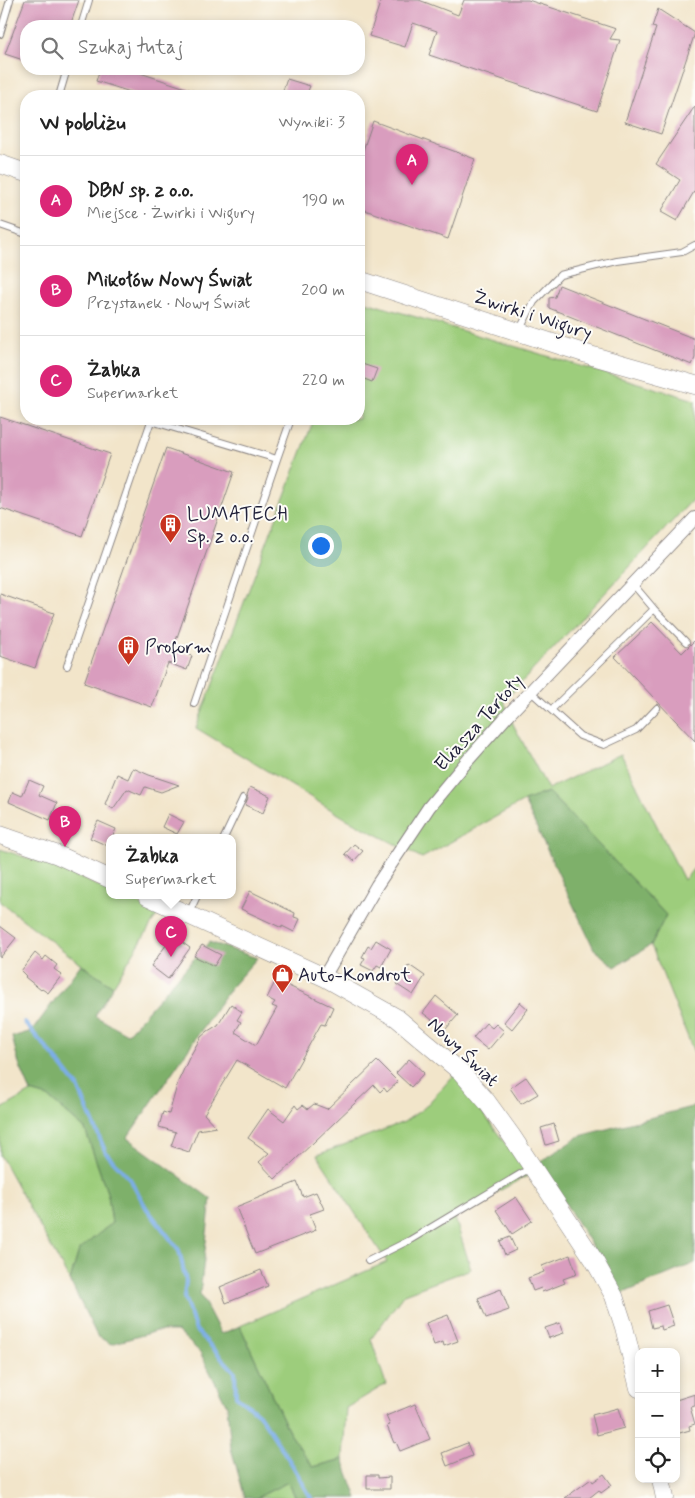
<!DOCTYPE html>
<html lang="pl">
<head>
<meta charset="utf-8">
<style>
  :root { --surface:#fff; --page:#f2f2f2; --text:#222; --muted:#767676; --line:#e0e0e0; --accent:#db2777 }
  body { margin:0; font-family:Mynerve,sans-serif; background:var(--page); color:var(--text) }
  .controls { position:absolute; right:15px; bottom:15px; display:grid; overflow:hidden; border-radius:10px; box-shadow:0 2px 8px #0003 }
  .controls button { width:45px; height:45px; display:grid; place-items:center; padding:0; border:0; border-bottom:1px solid var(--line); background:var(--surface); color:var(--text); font:25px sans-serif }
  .you { position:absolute; left:320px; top:545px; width:18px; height:18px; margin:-12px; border:4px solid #fff; border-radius:50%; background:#1a73e8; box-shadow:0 0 0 8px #1a73e833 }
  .badge { display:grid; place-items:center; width:32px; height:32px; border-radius:50%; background:var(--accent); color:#fff; font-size:16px; font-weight:700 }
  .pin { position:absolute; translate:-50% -41px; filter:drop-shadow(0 1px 2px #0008) }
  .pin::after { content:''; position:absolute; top:26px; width:18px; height:15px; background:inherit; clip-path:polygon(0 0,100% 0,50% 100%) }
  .popup { position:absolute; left:106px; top:834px; width:130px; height:65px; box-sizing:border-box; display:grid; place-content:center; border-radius:10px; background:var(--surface); filter:drop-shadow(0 1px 4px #0005); font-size:16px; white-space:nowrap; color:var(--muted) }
  .popup b { font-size:19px; color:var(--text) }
  .popup::after { content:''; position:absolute; left:50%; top:100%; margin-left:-10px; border:10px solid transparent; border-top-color:var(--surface) }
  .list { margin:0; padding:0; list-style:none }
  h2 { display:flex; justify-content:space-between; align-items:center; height:65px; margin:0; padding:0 20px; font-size:21px }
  h2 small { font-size:16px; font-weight:400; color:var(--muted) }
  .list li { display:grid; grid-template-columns:32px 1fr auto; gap:15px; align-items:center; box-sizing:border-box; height:90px; padding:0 20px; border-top:1px solid var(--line) }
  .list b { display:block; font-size:19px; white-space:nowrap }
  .list p { margin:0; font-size:16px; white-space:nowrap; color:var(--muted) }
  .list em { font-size:16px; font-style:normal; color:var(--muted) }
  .icon { flex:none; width:28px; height:28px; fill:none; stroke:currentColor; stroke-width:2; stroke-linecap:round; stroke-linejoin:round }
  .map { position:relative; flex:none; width:695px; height:1498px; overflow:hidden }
  .search { position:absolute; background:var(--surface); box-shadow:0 2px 8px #0003; left:20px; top:20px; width:345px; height:55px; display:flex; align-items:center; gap:12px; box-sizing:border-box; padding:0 18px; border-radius:20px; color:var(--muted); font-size:19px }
  .panel { position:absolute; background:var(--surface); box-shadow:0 2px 8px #0003; left:20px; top:90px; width:345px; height:335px; border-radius:20px }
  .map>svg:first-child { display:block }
  .green { fill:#9dcd7b; stroke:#60785b }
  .forest { fill:#7eb06b; stroke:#506953 }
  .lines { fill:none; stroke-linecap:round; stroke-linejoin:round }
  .stream { stroke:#7caee8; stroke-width:4 }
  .building { fill:#d99dbe }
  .lane-casing { stroke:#8a8482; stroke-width:8 }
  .street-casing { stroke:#8a8482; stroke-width:14 }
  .secondary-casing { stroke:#8a8482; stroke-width:19 }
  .lane { stroke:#fff; stroke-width:6 }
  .street { stroke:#fff; stroke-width:12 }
  .secondary { stroke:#fff; stroke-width:18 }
  .labels { text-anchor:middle; stroke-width:4; stroke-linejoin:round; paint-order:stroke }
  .street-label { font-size:19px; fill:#22223b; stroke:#fdfcf7 }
  .poi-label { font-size:19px; fill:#22223b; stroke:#fdfcf7; text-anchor:start }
</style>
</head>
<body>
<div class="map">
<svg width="695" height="1498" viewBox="0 0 695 1498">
  <rect width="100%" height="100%" fill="#fdfcf7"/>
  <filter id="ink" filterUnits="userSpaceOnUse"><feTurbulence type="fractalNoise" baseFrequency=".02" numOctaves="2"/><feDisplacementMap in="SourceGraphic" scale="10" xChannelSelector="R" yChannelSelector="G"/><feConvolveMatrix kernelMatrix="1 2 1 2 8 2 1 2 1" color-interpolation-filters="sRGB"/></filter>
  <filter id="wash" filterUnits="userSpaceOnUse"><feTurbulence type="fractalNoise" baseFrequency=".0096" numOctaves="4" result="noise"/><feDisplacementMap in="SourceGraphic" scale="20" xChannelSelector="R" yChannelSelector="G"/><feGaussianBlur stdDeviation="1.12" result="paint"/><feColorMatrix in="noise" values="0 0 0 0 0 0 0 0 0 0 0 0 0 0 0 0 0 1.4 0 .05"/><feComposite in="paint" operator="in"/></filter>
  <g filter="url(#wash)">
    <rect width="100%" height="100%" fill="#f2e5ca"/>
    <path class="green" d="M359 300 695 400V497L504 701 514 726 548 789 621 754 684 880 695 867V1055L651 945 666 915 548 792 524 801 422 858 345 818 196 728 314 419H359Z
      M0 849 52 866 110 891V896H121L159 912 113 986 81 964 0 902Z
      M454 1075 529 1175 454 1215 471 1269 404 1294 371 1339 386 1384 346 1408 343 1459 313 1467 289 1432 240 1326 387 1262 317 1155 404 1122 424 1108Z
      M31 1092 48 1097 85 1129 108 1195 112 1223 79 1250 70 1281 0 1155V1110Z
      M288 1482 296 1498H256Z"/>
    <path class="forest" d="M548 792 666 915 651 945 615 967 594 949 524 801Z
      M209 942 257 958 231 987 127 1138 211 1199 200 1294 221 1334 240 1326 289 1432 313 1467 343 1459 357 1498H296L288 1482 256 1498H245L231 1448 227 1406 200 1352 177 1331H157L111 1344 97 1336 70 1281 79 1250 112 1223 108 1195 85 1129 48 1097 31 1092 19 1064 12 1037 32 1031 81 964 113 986 95 1016 127 1034Z
      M695 1106V1263L621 1294 540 1162 580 1136Z"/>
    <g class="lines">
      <path class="stream" d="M24 1022 56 1059 78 1087 106 1153 130 1179 147 1209 179 1250 186 1281 184 1297 196 1330 235 1372 236 1396 259 1414 293 1466 311 1498"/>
    </g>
    <g id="blocks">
      <path class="building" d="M25 0H79L70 26H26V61L5 54Z
        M381 0H419L458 15 464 0H528L616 29 610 39 620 40 597 111 429 55 437 31 413 23 405 47 369 36Z
        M658 9 695 33 661 134 625 122 656 28 652 27Z
        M100 69H128L204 94V96H143L96 81Z
        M287 79 310 86 306 96H281Z
        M695 106V190L677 221 661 212 680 180 656 164Z
        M373 121 475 159 448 239 359 208V162Z
        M559 285 695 339V358L692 365 549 308V298L555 297Z
        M359 363 377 369 372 382 359 377Z
        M0 417 110 454 82 536 0 508Z
        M166 448 234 472 173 649 192 656 187 670 168 663 152 707 84 683Z
        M0 594 54 613 35 668 0 656Z
        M652 622 682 653 695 640V741L615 657Z
        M133 768 149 775 179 785 161 792 145 787 141 795 127 789 113 809 105 804 117 774 128 779Z
        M29 780 43 786 39 795 57 803 50 820 9 802 13 792 22 796Z
        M250 787 270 796 263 813 245 805 248 798 247 795Z
        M168 814 184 822 177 834 162 827Z
        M98 821 116 829 112 838H110L108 846 90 838Z
        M354 844 363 851 354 861 345 854Z
        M250 891 295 913 294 917 300 919 294 932 282 926V928L241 909Z
        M0 926 16 938 0 958Z
        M176 938 190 948 168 979 151 966 169 941 172 943Z
        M376 940 391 949 381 967 377 965 373 971 361 965 365 958 362 957 368 946 371 948Z
        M202 945 221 955 214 966 194 956Z
        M35 953 43 960 46 956 57 965 54 969 62 975 48 993 42 989 41 990 25 977 26 976 21 971Z
        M409 965 425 976 413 995 396 984Z
        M276 980 333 1007 325 1025 321 1024 285 1088 237 1060 204 1114 216 1127 198 1130 189 1152 171 1146 176 1132 159 1127 163 1112 169 1114 178 1082 189 1058 201 1037 208 1031 218 1025 231 1004 242 1012 237 1020 241 1022 235 1032 256 1045 277 1008 272 1006 275 1002 267 998Z
        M436 996 458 1015 445 1030 423 1013Z
        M520 1002 528 1009 512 1029 504 1022Z
        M486 1023 492 1028 496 1024 504 1031 488 1050 473 1038Z
        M409 1059 424 1073 411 1087 396 1073Z
        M377 1061 398 1082 387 1092 384 1088 380 1092 374 1085 275 1179 259 1162 269 1153 248 1138 268 1109 284 1121 295 1105 298 1109 303 1105 308 1109 314 1104 327 1109Z
        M526 1077 538 1094 521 1104 510 1088Z
        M554 1124 559 1141 546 1145 541 1128Z
        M297 1182 303 1197 316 1192 324 1209 310 1214 316 1230 255 1254 236 1207Z
        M516 1197 532 1221 512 1234 496 1210Z
        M510 1237 516 1250 505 1255 500 1241Z
        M570 1255 577 1274 563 1279 565 1283 542 1292 541 1288 533 1291 528 1278 544 1272 542 1266Z
        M261 1270 268 1286 226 1303 220 1287Z
        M501 1289 509 1310 486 1318 478 1298Z
        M667 1305 674 1326 662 1330 661 1326 652 1328 648 1311Z
        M448 1315 458 1341 444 1346 443 1342 434 1345 426 1323Z
        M560 1323 564 1333 549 1338 545 1328Z
        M695 1394V1406L690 1407 695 1424 689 1426 690 1430 676 1434V1400Z
        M415 1404 430 1439 400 1451 396 1442 394 1443 387 1426 390 1425 386 1416Z
        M618 1408 624 1428 597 1435 592 1415Z
        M467 1443 472 1456 447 1466 442 1453Z
        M604 1474 612 1485 601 1493 599 1490 589 1498H565L591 1479 593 1482Z
        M367 1475H378V1478L390 1477V1489H367Z"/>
    </g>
  </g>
  <g filter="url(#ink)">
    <use href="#blocks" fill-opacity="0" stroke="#8a8482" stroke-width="1"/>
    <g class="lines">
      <defs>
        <path id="lane" d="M81 26 89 0
          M0 34 10 0
          M59 96 67 69
          M0 225 26 234
          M519 331 534 302 560 275 617 261 682 252 695 245
          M632 583 654 609 686 642
          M67 666 151 421 277 459 291 419
          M530 691 580 736 604 745 636 730 657 708
          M194 704 277 459
          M551 710 654 609
          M224 838 243 798
          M189 913 197 896
          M368 1261 410 1240 532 1167"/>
        <path id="street" d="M324 977 377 885 429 807 468 760 508 715 695 518"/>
        <path id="secondary" d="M0 164 26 173
          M359 280 593 356 695 385
          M0 835 58 855 110 879
          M147 896 324 977 397 1018 462 1073 487 1102 511 1135 594 1260 614 1296 624 1327 639 1388
          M661 1479 665 1498"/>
      </defs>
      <use href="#lane" class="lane-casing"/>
      <use href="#street" class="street-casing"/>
      <use href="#secondary" class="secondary-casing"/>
      <use href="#lane" class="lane"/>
      <use href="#street" class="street"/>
      <use href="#secondary" class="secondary"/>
    </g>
  </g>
  <defs>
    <symbol id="building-pin" viewBox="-11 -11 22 30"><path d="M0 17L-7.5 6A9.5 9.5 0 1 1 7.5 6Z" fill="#c8321e" stroke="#fdfcf7"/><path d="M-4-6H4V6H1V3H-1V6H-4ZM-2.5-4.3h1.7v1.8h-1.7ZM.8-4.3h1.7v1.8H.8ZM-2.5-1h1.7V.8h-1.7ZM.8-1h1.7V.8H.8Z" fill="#fff"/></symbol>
    <symbol id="shop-pin" viewBox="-11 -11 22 30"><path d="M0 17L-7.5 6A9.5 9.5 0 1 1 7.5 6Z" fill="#c8321e" stroke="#fdfcf7"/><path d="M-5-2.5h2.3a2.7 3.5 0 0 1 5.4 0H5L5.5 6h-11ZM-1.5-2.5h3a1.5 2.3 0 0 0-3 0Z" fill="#fff"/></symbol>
  </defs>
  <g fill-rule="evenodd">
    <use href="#building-pin" x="158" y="512" width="25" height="34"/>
    <use href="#building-pin" x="116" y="634" width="25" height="34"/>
    <use href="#shop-pin" x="270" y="962" width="25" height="34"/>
  </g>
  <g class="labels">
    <g class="street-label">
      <text transform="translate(533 314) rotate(18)" y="7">Żwirki i Wigury</text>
      <text transform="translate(478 722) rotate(-48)" y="7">Eliasza Tertoły</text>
      <text transform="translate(464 1051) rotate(44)" y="7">Nowy Świat</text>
    </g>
    <g class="poi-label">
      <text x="187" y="520">LUMATECH<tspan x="187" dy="22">Sp. z o.o.</tspan></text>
      <text x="145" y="653">Proform</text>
      <text x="298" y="981">Auto-Kondrot</text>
    </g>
  </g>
</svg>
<div class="controls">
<button>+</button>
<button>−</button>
<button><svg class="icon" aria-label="locate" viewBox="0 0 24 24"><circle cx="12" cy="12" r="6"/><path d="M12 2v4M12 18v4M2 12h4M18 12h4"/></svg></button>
</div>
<div class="you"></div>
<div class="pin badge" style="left:412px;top:185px">A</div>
<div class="pin badge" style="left:65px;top:847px">B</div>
<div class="pin badge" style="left:171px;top:957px">C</div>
<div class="popup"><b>Żabka</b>Supermarket</div>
<div class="search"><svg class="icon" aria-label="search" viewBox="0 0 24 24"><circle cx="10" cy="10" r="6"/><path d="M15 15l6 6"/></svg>Szukaj tutaj</div>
<section class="panel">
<h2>W pobliżu<small>Wyniki: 3</small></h2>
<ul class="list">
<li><span class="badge">A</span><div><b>DBN sp. z o.o.</b><p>Miejsce · Żwirki i Wigury</p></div><em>190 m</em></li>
<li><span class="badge">B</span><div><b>Mikołów Nowy Świat</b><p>Przystanek · Nowy Świat</p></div><em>200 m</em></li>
<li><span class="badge">C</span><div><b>Żabka</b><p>Supermarket</p></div><em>220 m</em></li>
</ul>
</section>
</div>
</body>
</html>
